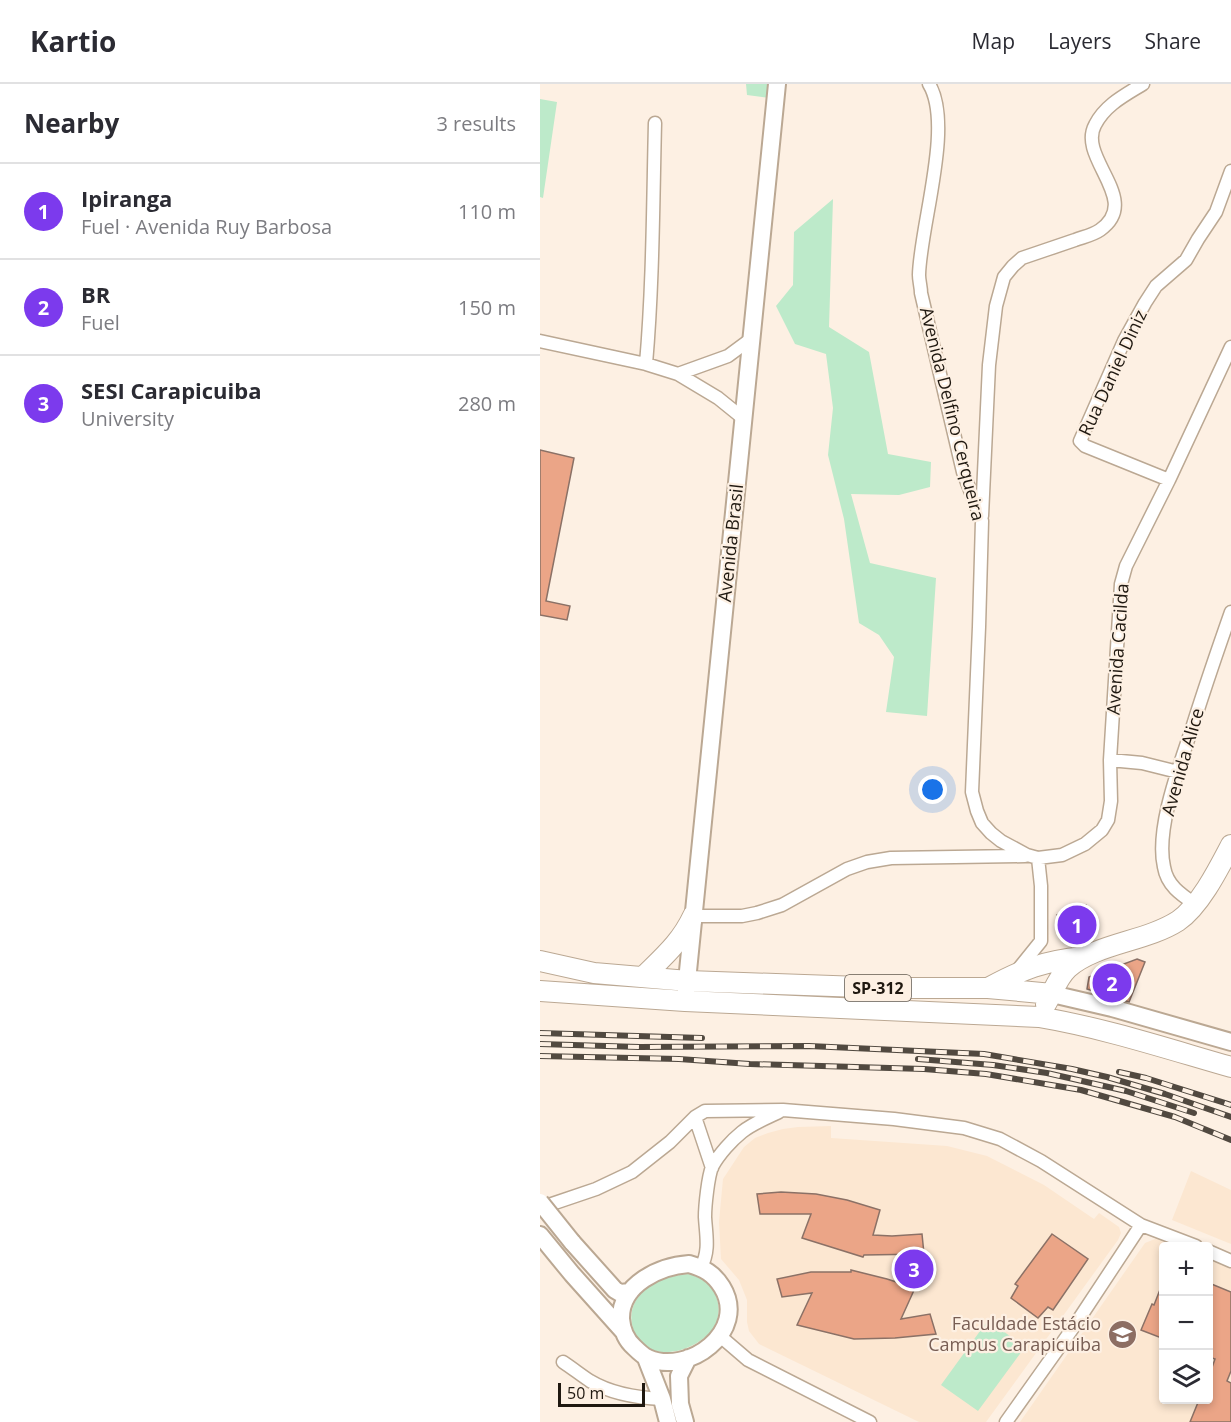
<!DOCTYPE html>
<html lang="en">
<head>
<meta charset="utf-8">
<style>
  :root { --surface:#fff; --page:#f2f2f3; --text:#2b2b33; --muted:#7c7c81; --line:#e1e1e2; --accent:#7c3aed }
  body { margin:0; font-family:"Open Sans",sans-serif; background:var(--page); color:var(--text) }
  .controls { position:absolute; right:18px; bottom:18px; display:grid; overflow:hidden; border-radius:6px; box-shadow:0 3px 9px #0003 }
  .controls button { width:54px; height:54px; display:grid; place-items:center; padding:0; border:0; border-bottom:2px solid var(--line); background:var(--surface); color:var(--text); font:30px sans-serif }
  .scale { position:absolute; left:18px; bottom:15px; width:87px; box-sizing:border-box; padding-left:6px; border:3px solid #1f1810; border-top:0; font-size:16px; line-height:21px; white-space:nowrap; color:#1f1810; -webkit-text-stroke:4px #fdf0e3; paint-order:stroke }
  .you { position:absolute; left:393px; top:706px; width:21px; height:21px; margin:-15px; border:4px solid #fff; border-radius:50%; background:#1a73e8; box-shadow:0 0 0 9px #1a73e833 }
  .badge { display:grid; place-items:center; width:39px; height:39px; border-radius:50%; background:var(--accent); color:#fff; font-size:20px; font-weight:700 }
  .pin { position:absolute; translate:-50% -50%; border:3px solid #fff; box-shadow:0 2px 6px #0006 }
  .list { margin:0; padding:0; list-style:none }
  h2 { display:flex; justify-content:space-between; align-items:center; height:78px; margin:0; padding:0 24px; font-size:26px }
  h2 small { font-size:20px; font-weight:400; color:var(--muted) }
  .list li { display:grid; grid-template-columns:39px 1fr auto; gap:18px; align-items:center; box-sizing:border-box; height:96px; padding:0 24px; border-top:2px solid var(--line) }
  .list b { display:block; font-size:22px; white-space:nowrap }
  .list p { margin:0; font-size:20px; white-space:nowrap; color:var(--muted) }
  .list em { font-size:20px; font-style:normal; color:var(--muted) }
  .icon { flex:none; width:33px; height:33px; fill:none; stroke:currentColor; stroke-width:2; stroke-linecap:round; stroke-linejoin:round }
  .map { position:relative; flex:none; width:691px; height:1338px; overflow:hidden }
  header { display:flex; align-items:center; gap:36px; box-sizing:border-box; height:84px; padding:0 30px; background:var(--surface); border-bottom:2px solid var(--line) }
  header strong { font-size:28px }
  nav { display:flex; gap:33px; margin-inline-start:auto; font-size:21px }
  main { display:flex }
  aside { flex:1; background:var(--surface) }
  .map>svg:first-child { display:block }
  .built { fill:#fce7d1 }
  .green { fill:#bdeaca }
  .building { fill:#eba587; stroke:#8b7166; stroke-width:1.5 }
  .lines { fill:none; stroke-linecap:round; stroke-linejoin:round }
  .minor-casing { stroke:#bba893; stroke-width:15 }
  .secondary-casing { stroke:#bba893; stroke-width:20 }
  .primary-casing { stroke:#bba893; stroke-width:22 }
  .minor { stroke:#fff; stroke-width:12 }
  .secondary { stroke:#fff; stroke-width:16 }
  .primary { stroke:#fff; stroke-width:20 }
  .rail-casing { stroke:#514940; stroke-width:6 }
  .rail { stroke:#fdf0e3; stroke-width:4; stroke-dasharray:11; stroke-linecap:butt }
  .secondary-bridge-casing { stroke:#bba893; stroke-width:20; stroke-linecap:butt }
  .secondary-bridge { stroke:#fff; stroke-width:16 }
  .labels { text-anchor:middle; stroke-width:4.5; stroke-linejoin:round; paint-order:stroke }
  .shield { fill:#fdf0e3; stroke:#62594f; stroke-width:1.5 }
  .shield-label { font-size:16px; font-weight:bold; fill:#1f1810 }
  .street-label { font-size:18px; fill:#1f1810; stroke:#fdf0e3 }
  .education-label { font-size:18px; fill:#785e54; stroke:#fdf0e3; text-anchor:end }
</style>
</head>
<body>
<header>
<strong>Kartio</strong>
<nav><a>Map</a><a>Layers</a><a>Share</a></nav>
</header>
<main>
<aside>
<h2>Nearby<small>3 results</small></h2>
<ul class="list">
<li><span class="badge">1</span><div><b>Ipiranga</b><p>Fuel · Avenida Ruy Barbosa</p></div><em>110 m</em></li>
<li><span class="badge">2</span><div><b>BR</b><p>Fuel</p></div><em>150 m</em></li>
<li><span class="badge">3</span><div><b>SESI Carapicuiba</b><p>University</p></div><em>280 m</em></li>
</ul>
</aside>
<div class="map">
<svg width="691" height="1338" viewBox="0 0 691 1338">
  <rect width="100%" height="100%" fill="#fdf0e3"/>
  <path class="built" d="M291 1042V1054L407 1062 447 1072 504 1101 554 1135 559 1129 579 1143 581 1149 578 1156 446 1338H379L219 1260 209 1247 207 1238V1216L199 1196 181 1175 179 1138 183 1095 204 1063 215 1054 228 1049 243 1045 258 1043Z
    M651 1087 691 1106V1160L632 1136Z
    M620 1153 640 1162H624V1316H668L669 1175 691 1185V1338H480L605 1159Z"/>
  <path class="green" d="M206 0H231L230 14 207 11Z
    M0 15 17 18 3 114 0 113Z
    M293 115 289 243 329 268 348 370 391 378 390 403 359 411 311 410 330 479 396 494 387 632 346 628 354 573 339 551 319 539 304 435 288 371 293 324 286 270 255 260 236 222 253 201 254 148Z
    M148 1190C171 1195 185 1217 176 1239 168 1259 133 1274 113 1266 92 1257 84 1231 99 1212 110 1198 131 1191 148 1190Z
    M448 1236 485 1263 438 1327 401 1301Z"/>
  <path class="building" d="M0 366 34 374 6 517 30 522 27 536 0 531Z
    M546 821 556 850 528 860 517 831Z
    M597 875 605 878 589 918 547 905 549 893Z
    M241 1108 276 1110 307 1116 340 1126 333 1151 352 1152 382 1150 384 1170 324 1171 323 1173 262 1154 271 1130H220L217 1110Z
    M512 1150 548 1175 513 1226 508 1223 498 1234 471 1214 478 1202 475 1200Z
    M311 1186 347 1195 375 1204 361 1235 390 1230 396 1250 355 1254 314 1255 257 1241 272 1209 242 1213 237 1195 271 1188H311Z
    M623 1198H624V1255L601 1246 612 1220 614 1221Z
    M669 1199 691 1208V1287L687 1297 691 1299V1338H650L659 1316H669V1292L675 1275 669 1273Z"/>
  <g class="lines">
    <defs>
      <path id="minor" d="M389 0C414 41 380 142 379 191 379 197 381 203 381 209L423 388 442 437 439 543 432 708 437 727 442 739 451 749 461 757 487 771 498 774 522 771 545 760 562 746 568 736 571 717 570 676 581 500 586 482 629 396 691 263
        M0 257 106 280 138 290 178 314 204 335
        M106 280C113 200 113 120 115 39
        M138 290 188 272 211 255
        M629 396 545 362 540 357 584 257 605 219 616 202 646 176 658 155 676 128 691 87
        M442 432 449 281 456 222 464 193 473 182 482 174C500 168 517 162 535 156 543 153 553 151 560 146 603 116 537 74 555 41 565 21 585 11 603 0
        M570 676 602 679 638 688
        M655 820C640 810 627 801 624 783 615 744 641 678 653 641 665 603 678 565 691 528
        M153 832H202L217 829 242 821 307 785 327 778 351 774 485 772
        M476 888 501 857V802L498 774
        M155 1033 172 1084
        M0 1124 56 1105 92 1088 130 1058 155 1033 165 1027 243 1026 354 1035 424 1044 460 1055 501 1077 601 1141 656 1162
        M668 1167 691 1177
        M161 1183C170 1167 166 1151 165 1133 165 1122 168 1093 172 1083 179 1070 192 1056 202 1048 213 1039 227 1034 239 1028
        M180 1252 208 1276 330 1338
        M23 1278C32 1284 41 1291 50 1297 70 1309 99 1314 122 1315
        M466 1338 535 1241 601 1141"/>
      <path id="secondary" d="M146 907 237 0
        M512 910 572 924 691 958
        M0 1151 32 1190 83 1247
        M32 1158 75 1206 80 1209 90 1208
        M149 1180C164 1184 174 1190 182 1203 209 1247 148 1292 108 1274 103 1272 98 1267 94 1263 85 1255 82 1246 81 1235 80 1200 120 1182 149 1180Z
        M106 1274 122 1315 128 1338
        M145 1338 140 1320 139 1292 148 1274"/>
      <path id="primary" d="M0 877 54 889 148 897 349 904H448L512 910
        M103 893C123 873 141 858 153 832
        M448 904C483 885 504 877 543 873
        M0 907 145 917 499 933C564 944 628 965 691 983
        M506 920C513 908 518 893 528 884 557 859 605 858 638 837 660 822 679 784 691 761"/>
    </defs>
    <use href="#minor" class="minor-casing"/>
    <use href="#secondary" class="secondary-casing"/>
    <use href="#primary" class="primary-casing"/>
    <use href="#minor" class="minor"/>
    <use href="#secondary" class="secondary"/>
    <use href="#primary" class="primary"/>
    <defs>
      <path id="rail" d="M0 949 162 954
        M0 960 99 963 269 962 444 970 532 985 567 993 625 1010 691 1033
        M0 972 139 975 210 980 384 985 446 990 541 1006 635 1033 691 1056
        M378 975 453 981 507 989 586 1007 654 1029
        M579 988 606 994 691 1021"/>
    </defs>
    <use href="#rail" class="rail-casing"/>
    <use href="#rail" class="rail"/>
    <defs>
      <path id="secondary-bridge" d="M0 1118 32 1158"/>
    </defs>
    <use href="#secondary-bridge" class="secondary-bridge-casing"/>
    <use href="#secondary-bridge" class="secondary-bridge"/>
  </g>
  <defs>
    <symbol id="university-disc" viewBox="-11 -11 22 22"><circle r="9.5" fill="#8d6e63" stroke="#fdf0e3"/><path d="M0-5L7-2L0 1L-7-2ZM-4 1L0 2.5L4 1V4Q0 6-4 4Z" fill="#fff"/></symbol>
  </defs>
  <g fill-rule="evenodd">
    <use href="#university-disc" x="566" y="1234" width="33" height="33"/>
  </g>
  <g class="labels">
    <rect class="shield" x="305" y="891" width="66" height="26" rx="4.5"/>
    <g class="shield-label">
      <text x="338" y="910">SP-312</text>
    </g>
    <g class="street-label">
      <text transform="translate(573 289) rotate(-65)" y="6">Rua Daniel Diniz</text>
      <text transform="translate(412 330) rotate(76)" y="6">Avenida Delfino Cerqueira</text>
      <text transform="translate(191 459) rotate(-84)" y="6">Avenida Brasil</text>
      <text transform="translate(578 565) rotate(-86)" y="6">Avenida Cacilda</text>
      <text transform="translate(643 678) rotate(-74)" y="6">Avenida Alice</text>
    </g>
    <g class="education-label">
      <text x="561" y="1246">Faculdade Estácio<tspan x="561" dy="21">Campus Carapicuiba</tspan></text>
    </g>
  </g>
</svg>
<div class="controls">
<button>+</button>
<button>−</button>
<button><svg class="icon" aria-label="layers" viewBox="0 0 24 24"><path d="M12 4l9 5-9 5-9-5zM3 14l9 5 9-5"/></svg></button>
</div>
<div class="scale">50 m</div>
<div class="you"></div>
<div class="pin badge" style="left:537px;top:841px">1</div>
<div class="pin badge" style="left:572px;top:899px">2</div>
<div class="pin badge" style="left:374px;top:1185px">3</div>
</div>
</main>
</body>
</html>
